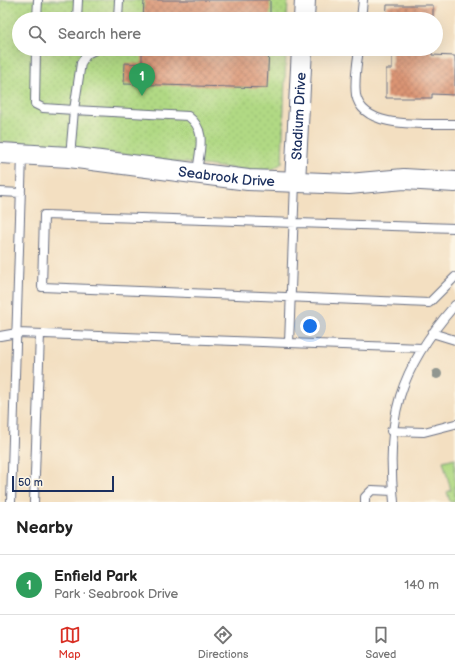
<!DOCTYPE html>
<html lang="en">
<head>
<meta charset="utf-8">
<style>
  :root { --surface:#fff; --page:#f2f2f2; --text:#222; --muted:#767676; --line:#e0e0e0; --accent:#d93025 }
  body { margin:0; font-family:"Balsamiq Sans",sans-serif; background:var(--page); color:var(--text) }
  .scale { position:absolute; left:12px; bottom:10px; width:102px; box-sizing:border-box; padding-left:4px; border:2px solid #1b2f5e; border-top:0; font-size:11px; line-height:14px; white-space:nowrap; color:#1b2f5e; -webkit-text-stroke:3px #fcf5e5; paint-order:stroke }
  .you { position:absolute; left:310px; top:326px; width:14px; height:14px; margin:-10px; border:3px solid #fff; border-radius:50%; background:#1a73e8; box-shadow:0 0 0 6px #1a73e833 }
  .badge { display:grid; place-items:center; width:26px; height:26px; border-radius:50%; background:var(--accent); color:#fff; font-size:13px; font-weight:700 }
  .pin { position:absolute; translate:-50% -33px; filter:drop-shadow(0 1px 2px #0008) }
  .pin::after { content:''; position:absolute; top:21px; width:14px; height:12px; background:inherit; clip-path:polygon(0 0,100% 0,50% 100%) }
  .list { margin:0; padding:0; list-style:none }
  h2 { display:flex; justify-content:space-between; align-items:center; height:52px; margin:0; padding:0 16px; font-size:17px }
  h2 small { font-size:13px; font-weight:400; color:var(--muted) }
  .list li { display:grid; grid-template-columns:26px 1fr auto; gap:12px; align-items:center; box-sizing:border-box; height:60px; padding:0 16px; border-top:1px solid var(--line) }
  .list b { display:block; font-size:15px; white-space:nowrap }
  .list p { margin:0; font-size:13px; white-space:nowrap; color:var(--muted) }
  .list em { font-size:13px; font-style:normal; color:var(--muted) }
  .icon { flex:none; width:22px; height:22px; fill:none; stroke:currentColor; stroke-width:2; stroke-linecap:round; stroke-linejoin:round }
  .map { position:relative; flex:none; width:455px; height:502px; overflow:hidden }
  .search { position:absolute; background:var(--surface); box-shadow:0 4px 16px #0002; left:12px; right:12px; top:12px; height:44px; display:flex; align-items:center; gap:10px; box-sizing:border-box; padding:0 14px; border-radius:22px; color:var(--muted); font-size:15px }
  .sheet { height:112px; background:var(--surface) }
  nav { display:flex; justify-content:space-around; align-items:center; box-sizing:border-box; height:56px; border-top:1px solid var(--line); background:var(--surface); font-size:11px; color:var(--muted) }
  nav a { display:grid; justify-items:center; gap:2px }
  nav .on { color:var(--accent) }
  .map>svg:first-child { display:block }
  .grass { fill:url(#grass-dots); stroke:#668471 }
  .pitch { fill:#b1d984; stroke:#668471 }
  .building { fill:url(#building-cross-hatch) }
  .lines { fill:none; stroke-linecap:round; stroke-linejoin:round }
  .service-casing { stroke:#676d81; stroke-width:10 }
  .tertiary-casing { stroke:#676d81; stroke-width:22 }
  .service { stroke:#fff; stroke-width:8 }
  .tertiary { stroke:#fff; stroke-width:20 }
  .tree { fill:#919690 }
  .labels { text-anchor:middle; stroke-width:3; stroke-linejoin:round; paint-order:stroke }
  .street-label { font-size:14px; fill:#1b2f5e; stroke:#fcf5e5 }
</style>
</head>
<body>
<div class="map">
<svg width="455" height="502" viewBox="0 0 455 502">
  <defs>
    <pattern id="grass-dots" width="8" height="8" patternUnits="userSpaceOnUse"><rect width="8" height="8" fill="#b1d984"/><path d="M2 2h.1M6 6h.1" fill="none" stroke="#98bb74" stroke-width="1.8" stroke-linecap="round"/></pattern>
    <pattern id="building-cross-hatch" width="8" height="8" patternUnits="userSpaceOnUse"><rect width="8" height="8" fill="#db9473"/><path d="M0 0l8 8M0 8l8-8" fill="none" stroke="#b17962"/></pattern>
  </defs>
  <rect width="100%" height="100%" fill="#fcf5e5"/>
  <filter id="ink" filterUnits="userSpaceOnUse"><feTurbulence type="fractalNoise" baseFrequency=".025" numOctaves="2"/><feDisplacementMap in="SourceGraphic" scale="8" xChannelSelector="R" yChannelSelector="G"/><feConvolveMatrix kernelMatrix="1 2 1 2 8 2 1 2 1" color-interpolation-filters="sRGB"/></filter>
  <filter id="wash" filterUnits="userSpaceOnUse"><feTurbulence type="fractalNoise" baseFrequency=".012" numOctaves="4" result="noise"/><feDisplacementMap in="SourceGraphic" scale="16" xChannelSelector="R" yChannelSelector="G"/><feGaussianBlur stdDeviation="0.9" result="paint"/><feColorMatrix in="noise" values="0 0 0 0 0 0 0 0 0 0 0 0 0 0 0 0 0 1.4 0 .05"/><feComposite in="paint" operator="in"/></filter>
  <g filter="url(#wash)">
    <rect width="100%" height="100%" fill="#f3dfc1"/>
    <path class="grass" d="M0 0H288L287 19H19V49H286L282 163 273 169 254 171 176 162 48 144 0 142Z"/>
    <path class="pitch" d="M455 458V502H450L447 492 451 490 443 461Z"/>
    <g id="blocks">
      <path class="building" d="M144 0H270V19H143Z
        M387 5H433V19H386Z
        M142 49H269L267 88 124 84 125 63 142 64Z
        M392 49H432V55L455 56V95L432 94V98H386V69H392Z"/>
    </g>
  </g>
  <g filter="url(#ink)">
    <use href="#blocks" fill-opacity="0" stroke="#676d81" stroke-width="1"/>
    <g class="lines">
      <defs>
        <path id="service" d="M37 19 38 0
          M77 19 78 0
          M118 19 119 0
          M361 19 363 0
          M36 49 35 104 43 108 74 110 70 157
          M97 49 87 54 81 63 74 110 188 116C208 131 199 151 197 173
          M359 49C357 63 354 81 356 95 363 131 427 123 455 124
          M0 192 21 193
          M455 228 44 215 42 287 429 303 455 277
          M432 333 455 340
          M0 336 17 333 422 348
          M289 343 295 182
          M391 431 424 432 455 424
          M11 502 22 155
          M34 502 40 334
          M365 502V497L372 490 393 491
          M394 502C385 418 399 369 455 305"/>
        <g id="tertiary">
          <path d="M304 19 305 0"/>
          <path id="s1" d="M0 153 69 157 248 180 349 184 404 179 455 182"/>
          <path id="s2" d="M295 182 302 49"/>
        </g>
      </defs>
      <use href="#service" class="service-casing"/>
      <use href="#tertiary" class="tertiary-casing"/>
      <use href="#service" class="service"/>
      <use href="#tertiary" class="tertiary"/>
    </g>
    <circle class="tree" cx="437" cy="374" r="5"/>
  </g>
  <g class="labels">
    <g class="street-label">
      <text dy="5" stroke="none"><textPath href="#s2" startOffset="66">Stadium Drive</textPath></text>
      <text dy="5" stroke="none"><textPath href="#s1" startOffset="228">Seabrook Drive</textPath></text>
    </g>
  </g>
</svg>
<div class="scale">50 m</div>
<div class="you"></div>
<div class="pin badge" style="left:142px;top:96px;background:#2e9e5b">1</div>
<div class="search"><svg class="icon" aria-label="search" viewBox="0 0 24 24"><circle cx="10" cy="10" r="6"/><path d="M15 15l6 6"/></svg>Search here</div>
</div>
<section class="sheet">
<h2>Nearby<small></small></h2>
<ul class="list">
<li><span class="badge" style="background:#2e9e5b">1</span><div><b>Enfield Park</b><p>Park · Seabrook Drive</p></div><em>140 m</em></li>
</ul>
</section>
<nav>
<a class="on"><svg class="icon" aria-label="map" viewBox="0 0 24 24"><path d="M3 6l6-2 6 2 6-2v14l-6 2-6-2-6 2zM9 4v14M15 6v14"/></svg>Map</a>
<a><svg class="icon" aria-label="directions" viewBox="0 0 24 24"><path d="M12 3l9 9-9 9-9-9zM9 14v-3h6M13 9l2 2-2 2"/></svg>Directions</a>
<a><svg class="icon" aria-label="saved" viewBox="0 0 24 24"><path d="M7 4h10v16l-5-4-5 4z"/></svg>Saved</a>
</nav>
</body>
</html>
